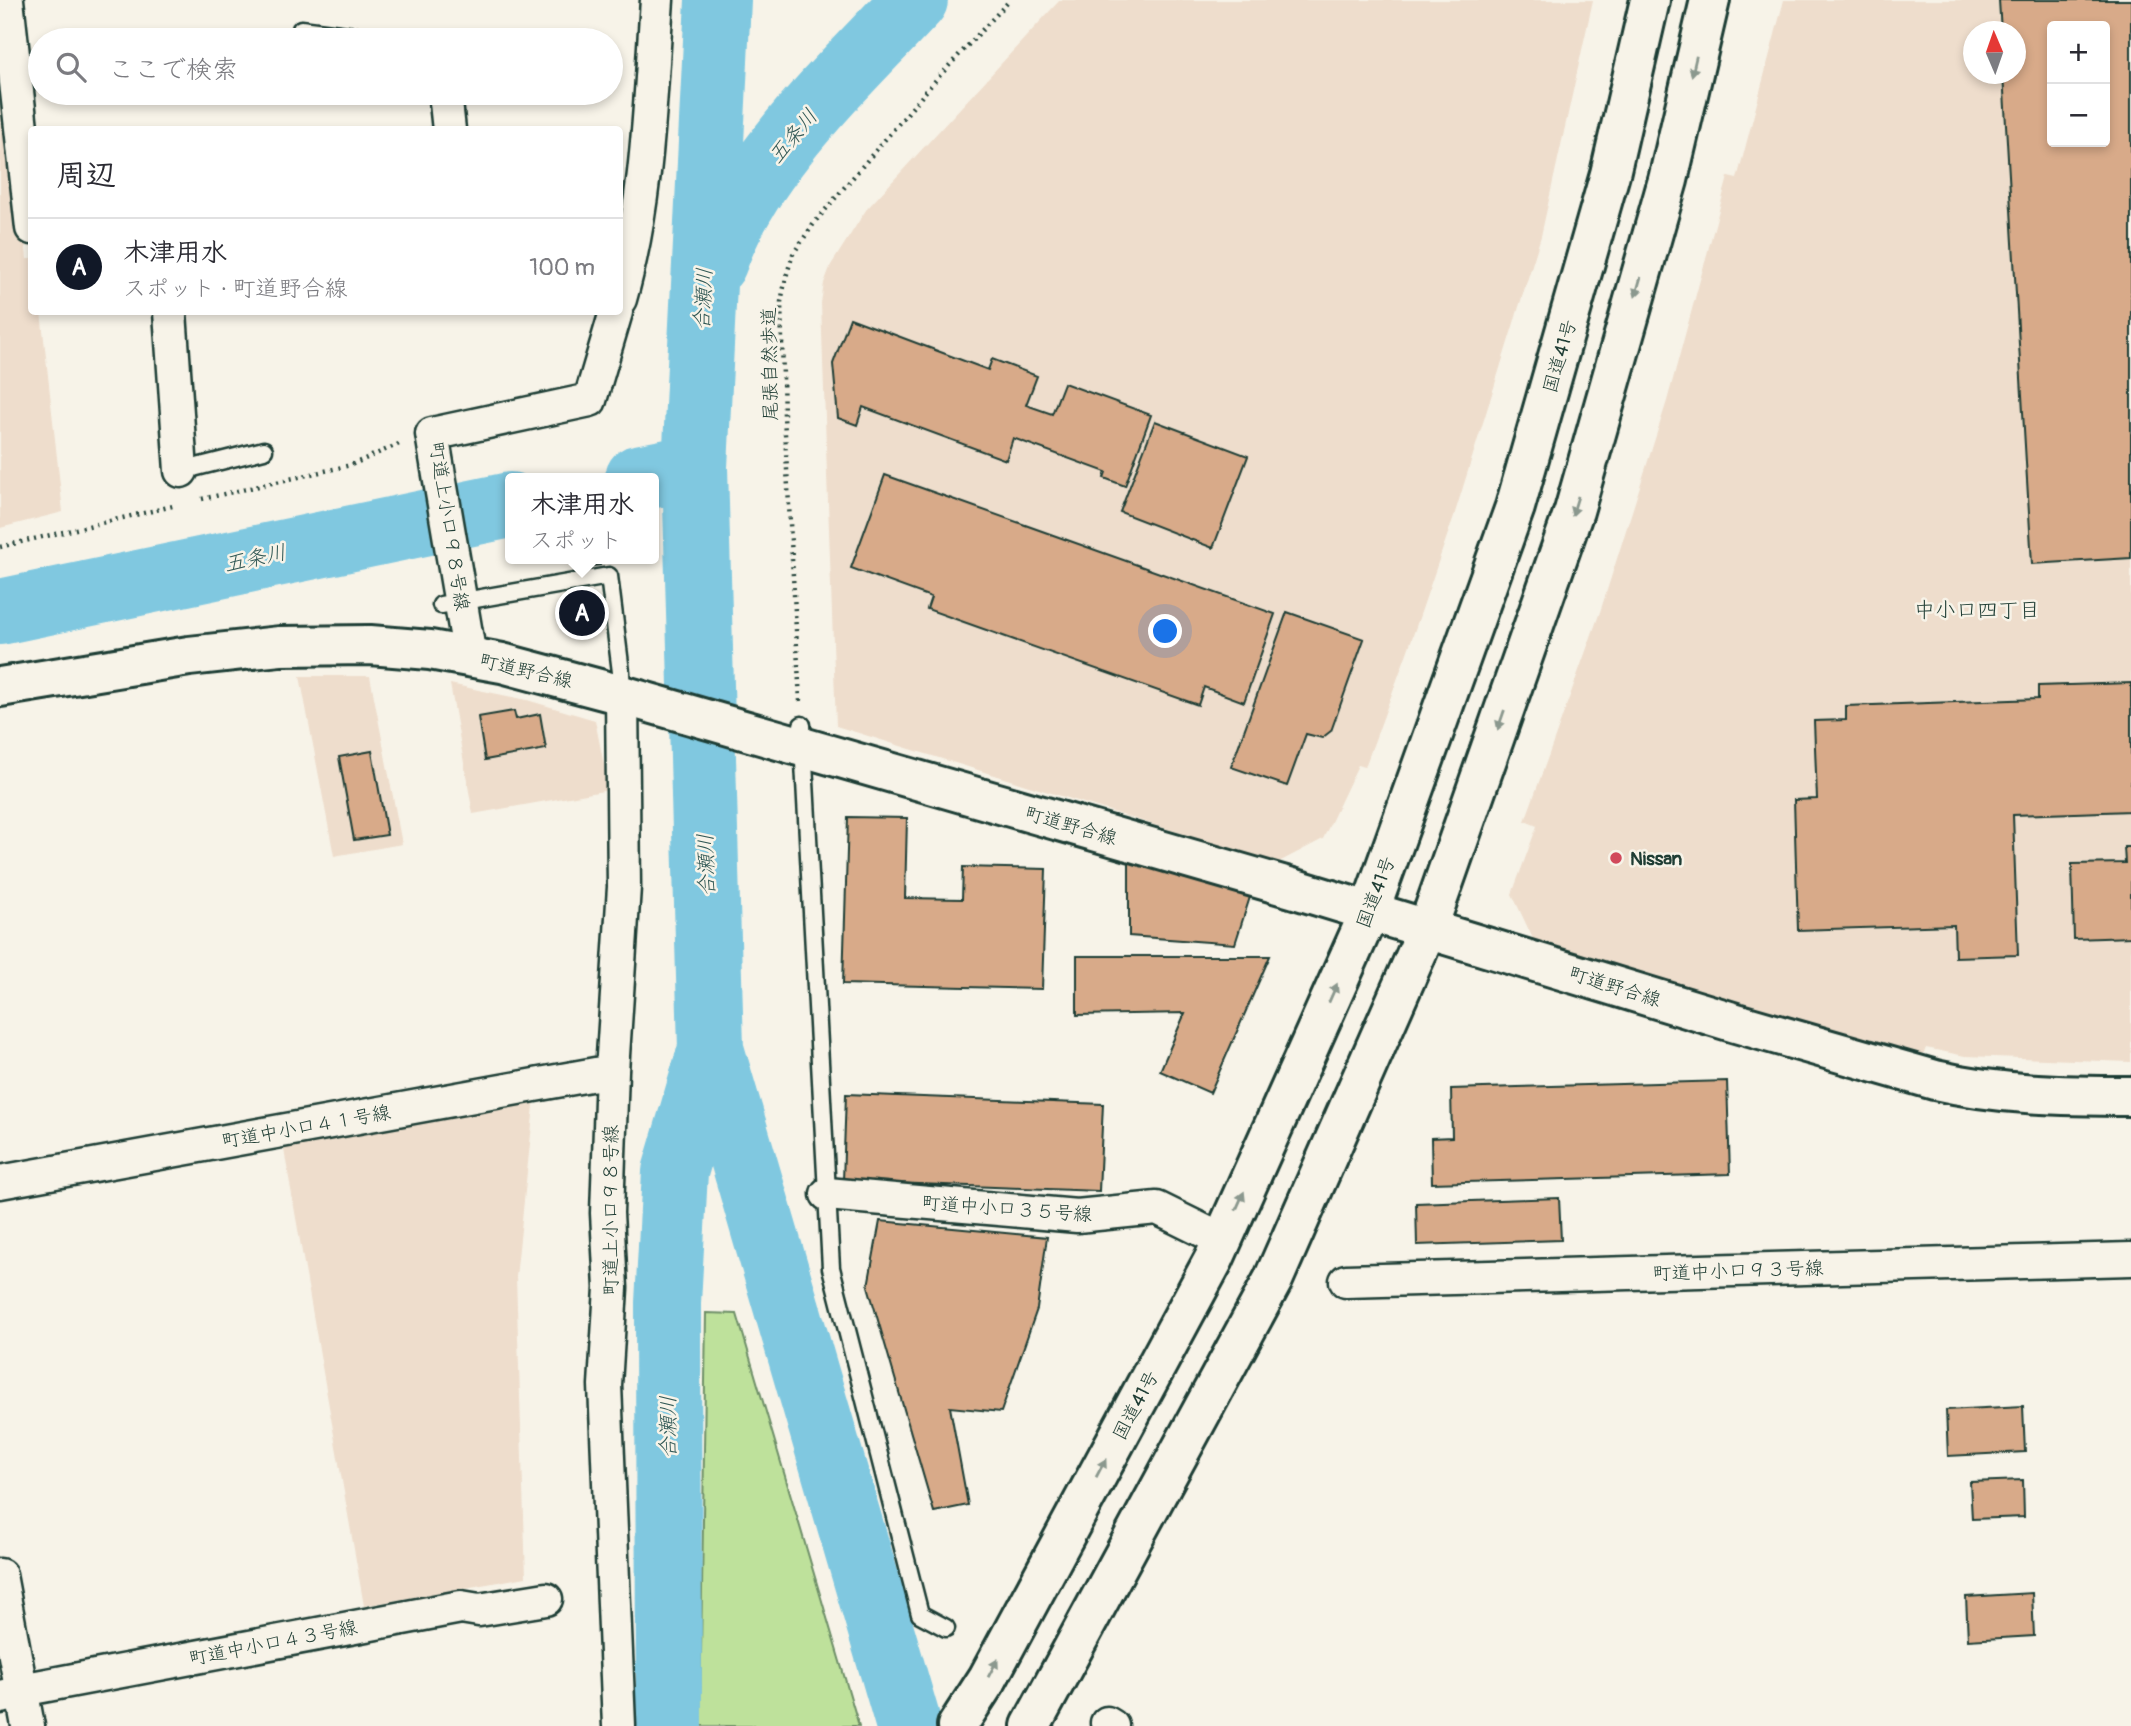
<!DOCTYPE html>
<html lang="ja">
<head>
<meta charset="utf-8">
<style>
  :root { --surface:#fff; --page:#f7f7f7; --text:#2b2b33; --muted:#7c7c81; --line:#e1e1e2; --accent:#111827 }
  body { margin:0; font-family:Pangolin,"Klee One",sans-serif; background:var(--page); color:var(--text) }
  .controls { position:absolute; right:21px; top:21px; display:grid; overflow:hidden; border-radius:7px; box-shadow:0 4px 10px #0003 }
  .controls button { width:63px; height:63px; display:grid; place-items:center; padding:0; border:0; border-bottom:2px solid var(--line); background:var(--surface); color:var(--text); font:35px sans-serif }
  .compass { position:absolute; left:1963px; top:21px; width:63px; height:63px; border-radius:50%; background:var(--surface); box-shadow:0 4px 10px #0003; rotate:358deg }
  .you { position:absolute; left:1166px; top:632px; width:24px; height:24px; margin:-18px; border:5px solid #fff; border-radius:50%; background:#1a73e8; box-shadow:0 0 0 10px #1a73e833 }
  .badge { display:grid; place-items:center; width:46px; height:46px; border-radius:50%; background:var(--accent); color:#fff; font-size:23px; font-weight:700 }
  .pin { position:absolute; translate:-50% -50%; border:4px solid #fff; box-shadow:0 2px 7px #0006 }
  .popup { position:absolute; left:505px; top:473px; width:154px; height:91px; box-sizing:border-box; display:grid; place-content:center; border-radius:7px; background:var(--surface); filter:drop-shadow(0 2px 5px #0005); font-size:23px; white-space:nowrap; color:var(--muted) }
  .popup b { font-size:26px; color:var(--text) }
  .popup::after { content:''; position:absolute; left:50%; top:100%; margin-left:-14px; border:14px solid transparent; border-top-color:var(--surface) }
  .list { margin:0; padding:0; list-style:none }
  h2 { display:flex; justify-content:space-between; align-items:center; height:91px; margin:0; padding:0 28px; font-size:30px }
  h2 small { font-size:23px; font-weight:400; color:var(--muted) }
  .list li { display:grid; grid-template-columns:46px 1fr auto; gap:21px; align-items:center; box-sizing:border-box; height:98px; padding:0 28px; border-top:2px solid var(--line) }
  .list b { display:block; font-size:26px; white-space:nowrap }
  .list p { margin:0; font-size:23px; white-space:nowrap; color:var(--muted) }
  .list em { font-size:23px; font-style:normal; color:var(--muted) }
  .icon { flex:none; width:38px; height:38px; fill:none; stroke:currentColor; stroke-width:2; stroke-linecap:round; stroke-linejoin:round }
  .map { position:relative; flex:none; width:2131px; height:1726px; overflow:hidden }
  .search { position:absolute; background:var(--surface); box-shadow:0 4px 10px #0003; left:28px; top:28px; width:595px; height:77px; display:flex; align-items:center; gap:18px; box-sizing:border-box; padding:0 24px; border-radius:38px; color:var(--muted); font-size:26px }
  .panel { position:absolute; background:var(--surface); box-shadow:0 4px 10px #0003; left:28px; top:126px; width:595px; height:189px; border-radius:7px }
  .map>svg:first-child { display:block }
  .built { fill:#edc; fill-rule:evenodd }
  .green { fill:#bee19b; stroke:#6e8f68; stroke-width:2 }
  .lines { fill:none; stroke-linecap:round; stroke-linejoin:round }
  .river { stroke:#80c8e0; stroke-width:66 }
  .building { fill:#d8aa89; stroke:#1f3d34; stroke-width:2; fill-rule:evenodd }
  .lane-casing { stroke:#1f3d34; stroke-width:21 }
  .street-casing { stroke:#1f3d34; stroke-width:37 }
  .secondary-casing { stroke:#1f3d34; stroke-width:44 }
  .highway-casing { stroke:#1f3d34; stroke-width:44 }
  .path { stroke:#1f3d34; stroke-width:4.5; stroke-dasharray:2 5; stroke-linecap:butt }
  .lane { stroke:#f7f3e8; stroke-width:16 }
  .street { stroke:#f7f3e8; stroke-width:32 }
  .secondary { stroke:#f7f3e8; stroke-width:38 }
  .highway { stroke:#f7f3e8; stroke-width:38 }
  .oneway { fill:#8b988e }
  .poi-dot { fill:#d1495b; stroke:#f7f3e8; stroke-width:2.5 }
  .labels { text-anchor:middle; stroke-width:5; stroke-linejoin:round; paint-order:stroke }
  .street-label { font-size:19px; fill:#1f3d34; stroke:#f7f3e8 }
  .poi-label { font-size:19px; font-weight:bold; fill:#1f3d34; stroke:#f7f3e8; text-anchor:start }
  .water-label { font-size:21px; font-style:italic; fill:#325956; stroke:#f7f3e8 }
  .neighbourhood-label { font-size:21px; fill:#1f3d34; stroke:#f7f3e8 }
</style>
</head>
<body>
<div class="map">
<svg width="2131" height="1726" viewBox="0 0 2131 1726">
  <rect width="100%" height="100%" fill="#f7f3e8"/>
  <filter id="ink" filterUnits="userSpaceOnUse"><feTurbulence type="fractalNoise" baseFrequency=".0143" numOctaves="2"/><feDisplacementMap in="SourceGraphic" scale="14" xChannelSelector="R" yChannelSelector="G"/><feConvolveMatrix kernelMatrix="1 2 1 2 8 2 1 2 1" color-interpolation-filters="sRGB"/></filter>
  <g filter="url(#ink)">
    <path class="built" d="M0 0 27 259H31L32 312H41L63 512 0 528Z
      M1060 0H1593L1541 236 1454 516 1408 650 1365 767 1358 765 1323 839 1277 863 836 726 823 362 821 303 824 283 831 265 866 210Z
      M1784 0H2131V1062L1965 1056 1926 1048 1923 1055 1534 941 1512 894 1537 826 1525 821 1601 609 1667 401 1728 177 1737 179ZM2052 26H2105V142H2052ZM1974 32H2016V74H1974Z
      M300 676H370L402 844 334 856Z
      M450 684 527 700 595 720 609 790 473 814Z
      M535 1096 516 1277 526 1577 364 1606 283 1144Z"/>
    <path class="green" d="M706 1313 737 1314 859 1726H700Z"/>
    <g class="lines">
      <path class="river" d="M714 263C750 161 843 78 915 0
        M638 478 695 467
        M0 612 510 505
        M711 1049 909 1726
        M669 1726 668 1303 675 1172 711 1049 695 467 718 0"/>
    </g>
    <path class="building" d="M1999 0H2131V558L2032 564 2003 74H2016V32H2001ZM2052 26H2105V142H2052Z
      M850 318 988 370 992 359 1037 376 1026 405 1052 414 1064 383 1151 415 1125 486 1104 478 1106 472 1013 438 1006 460 863 407 857 425 838 418 833 364Z
      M1155 421 1248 456 1213 548 1120 512Z
      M885 475 1275 614 1244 702 1204 687 1198 705 927 609 931 597 851 568Z
      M583 559H600V565L584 567Z
      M1287 612 1364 639 1331 731 1322 738 1306 734 1287 786 1231 767Z
      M2131 683V811L2013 815 2018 955 1955 957 1954 925 1798 930 1794 800 1817 799 1814 721 1846 720V706L2038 699V686Z
      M514 711 516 719 540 714 546 749 485 760 478 717Z
      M372 751 387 835 354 840 339 757Z
      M848 817 907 818 905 898 962 899 963 867 1046 869 1042 989 843 984Z
      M2124 847H2131V937L2074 939 2072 864 2125 863Z
      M1129 859 1250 897 1235 944 1129 936Z
      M1077 956H1270L1210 1093 1160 1071 1185 1013 1077 1015Z
      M1727 1081 1730 1174 1432 1183 1431 1138 1452 1137 1451 1089Z
      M846 1094 1103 1104 1099 1191 843 1181Z
      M1559 1198 1561 1240 1417 1245 1416 1203Z
      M880 1221 1047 1237 1037 1309 1001 1412 950 1407 968 1505 934 1512 868 1286Z
      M2023 1406 2025 1452 1948 1456 1946 1410Z
      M2023 1480 2024 1517 1972 1519 1970 1482Z
      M2032 1593 2034 1636 1968 1640 1966 1597Z"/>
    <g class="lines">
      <defs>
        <path id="lane" d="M301 29 386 40
          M181 471 264 450
          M441 605 609 576 621 672 622 695
          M802 725 831 1268 920 1614 946 1628"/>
        <path id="street" d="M7 0 32 228
          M445 93 449 130
          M620 299C648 201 650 100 657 0
          M170 312 181 471
          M470 657 432 434 590 400 616 312
          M0 1182 612 1071
          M827 1194 1077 1216 1157 1208 1222 1240
          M1346 1281 2131 1259
          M0 1575 28 1726
          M0 1697 22 1693 37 1687 461 1607 479 1610 546 1599
          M1107 1723 1112 1726
          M619 1726 605 1385 611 1288 607 1213 612 1071 624 887 622 695"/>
        <path id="secondary" d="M0 687 189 656 280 646 370 645 430 650 502 663 622 695 1292 888 1736 1023 1935 1080C2000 1095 2065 1096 2131 1096"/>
        <path id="highway" d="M957 1726 988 1678 1214 1259 1369 913 1515 507 1610 174 1650 0
          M1031 1726 1273 1280 1427 930 1574 511 1668 180 1710 0"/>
      </defs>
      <use href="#lane" class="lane-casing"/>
      <use href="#street" class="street-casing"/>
      <use href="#secondary" class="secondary-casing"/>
      <use href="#highway" class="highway-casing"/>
      <path class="path" d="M202 499 351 465 399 444
        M0 547 173 506
        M800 701 784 416 781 302 786 277 793 254 815 222 933 83 1010 0"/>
      <use href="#lane" class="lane"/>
      <use href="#street" class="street"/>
      <use href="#secondary" class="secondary"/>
      <use href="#highway" class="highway"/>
    </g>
    <defs><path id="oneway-solid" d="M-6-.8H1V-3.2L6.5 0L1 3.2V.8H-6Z" transform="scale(1.75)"/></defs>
    <g class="oneway">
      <use href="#oneway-solid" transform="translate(1694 66) rotate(103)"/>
      <use href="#oneway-solid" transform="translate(1638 287) rotate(106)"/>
      <use href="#oneway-solid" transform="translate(1575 506) rotate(107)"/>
      <use href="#oneway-solid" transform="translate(1501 720) rotate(109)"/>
      <use href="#oneway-solid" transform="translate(1333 993) rotate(-66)"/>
      <use href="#oneway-solid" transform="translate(1240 1201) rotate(-66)"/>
      <use href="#oneway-solid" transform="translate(1101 1468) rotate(-62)"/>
      <use href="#oneway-solid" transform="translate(993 1668) rotate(-62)"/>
    </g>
  </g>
  <circle class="poi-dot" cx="1616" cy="858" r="7"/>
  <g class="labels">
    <g class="street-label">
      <text transform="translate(1559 356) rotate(-74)" y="7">国道41号</text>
      <text transform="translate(769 364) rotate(-91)" y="7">尾張自然歩道</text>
      <text transform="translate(450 526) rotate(81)" y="7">町道上小口９８号線</text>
      <text transform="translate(526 670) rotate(13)" y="7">町道野合線</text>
      <text transform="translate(1071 825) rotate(16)" y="7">町道野合線</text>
      <text transform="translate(1375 892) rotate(-69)" y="7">国道41号</text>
      <text transform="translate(1615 986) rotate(17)" y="7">町道野合線</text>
      <text transform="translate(306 1126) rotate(-10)" y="7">町道中小口４１号線</text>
      <text transform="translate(1007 1208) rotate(4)" y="7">町道中小口３５号線</text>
      <text transform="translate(610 1210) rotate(-90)" y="7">町道上小口９８号線</text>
      <text transform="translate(1738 1270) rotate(-2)" y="7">町道中小口９３号線</text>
      <text transform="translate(1135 1405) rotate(-62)" y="7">国道41号</text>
      <text transform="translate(273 1642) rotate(-11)" y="7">町道中小口４３号線</text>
    </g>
    <g class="poi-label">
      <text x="1630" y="865">Nissan</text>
    </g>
    <g class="water-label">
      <text transform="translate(793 136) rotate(-50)" y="7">五条川</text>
      <text transform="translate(703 299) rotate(-87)" y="7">合瀬川</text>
      <text transform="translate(255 558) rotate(-12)" y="7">五条川</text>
      <text transform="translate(706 865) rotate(-92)" y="7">合瀬川</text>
      <text transform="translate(668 1427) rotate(-90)" y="7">合瀬川</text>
    </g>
    <g class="neighbourhood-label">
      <text x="1977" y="617">中小口四丁目</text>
    </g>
  </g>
</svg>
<div class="controls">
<button>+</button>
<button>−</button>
</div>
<svg class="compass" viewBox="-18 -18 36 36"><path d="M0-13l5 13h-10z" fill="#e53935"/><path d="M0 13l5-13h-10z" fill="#7c7c81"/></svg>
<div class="you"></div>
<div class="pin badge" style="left:582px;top:613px">A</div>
<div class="popup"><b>木津用水</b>スポット</div>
<div class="search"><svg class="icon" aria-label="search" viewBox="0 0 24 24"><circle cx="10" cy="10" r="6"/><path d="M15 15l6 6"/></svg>ここで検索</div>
<section class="panel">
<h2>周辺<small></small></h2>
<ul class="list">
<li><span class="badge">A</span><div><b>木津用水</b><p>スポット · 町道野合線</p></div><em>100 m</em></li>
</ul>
</section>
</div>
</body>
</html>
